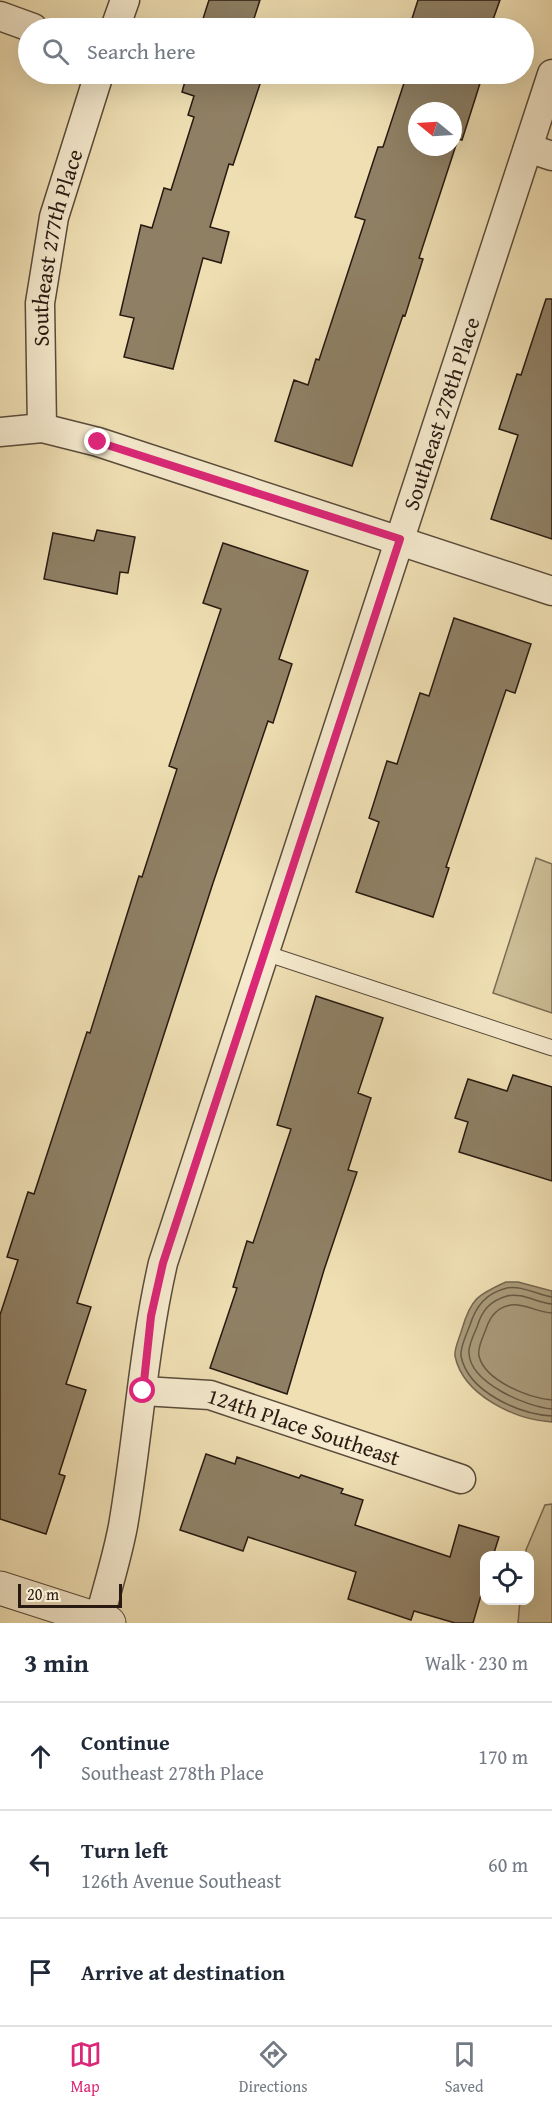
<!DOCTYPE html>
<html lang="en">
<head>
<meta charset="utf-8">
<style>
  :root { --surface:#fff; --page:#f6f6f7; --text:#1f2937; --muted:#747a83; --line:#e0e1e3; --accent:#db2777 }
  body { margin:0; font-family:"Gentium Book Plus",serif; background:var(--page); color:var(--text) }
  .controls { position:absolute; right:18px; bottom:18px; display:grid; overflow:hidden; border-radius:12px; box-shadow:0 6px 24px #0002 }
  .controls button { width:54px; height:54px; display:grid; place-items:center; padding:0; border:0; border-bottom:2px solid var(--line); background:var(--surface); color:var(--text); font:30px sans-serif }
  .compass { position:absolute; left:408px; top:102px; width:54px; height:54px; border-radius:50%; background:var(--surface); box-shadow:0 6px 24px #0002; rotate:288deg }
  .scale { position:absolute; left:18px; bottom:15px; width:104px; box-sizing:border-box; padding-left:6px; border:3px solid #281a11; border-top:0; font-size:16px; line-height:21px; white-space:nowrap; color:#281a11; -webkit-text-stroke:4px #f5eace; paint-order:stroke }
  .stop { position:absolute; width:18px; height:18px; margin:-14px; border:4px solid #db2777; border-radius:50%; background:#fff }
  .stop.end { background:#db2777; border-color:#fff; box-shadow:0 2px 6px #0008 }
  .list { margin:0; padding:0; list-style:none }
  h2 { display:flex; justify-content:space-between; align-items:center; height:78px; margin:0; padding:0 24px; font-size:26px }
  h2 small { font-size:20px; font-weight:400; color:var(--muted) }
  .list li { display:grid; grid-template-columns:39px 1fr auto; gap:18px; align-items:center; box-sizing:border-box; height:108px; padding:0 24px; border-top:2px solid var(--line) }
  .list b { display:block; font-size:22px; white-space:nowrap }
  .list p { margin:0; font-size:20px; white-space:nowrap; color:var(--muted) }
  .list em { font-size:20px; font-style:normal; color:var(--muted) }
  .icon { flex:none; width:33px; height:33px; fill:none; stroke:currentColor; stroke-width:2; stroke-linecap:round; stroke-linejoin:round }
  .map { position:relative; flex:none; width:552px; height:1623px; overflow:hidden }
  .search { position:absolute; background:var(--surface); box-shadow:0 6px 24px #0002; left:18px; right:18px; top:18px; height:66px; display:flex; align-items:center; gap:15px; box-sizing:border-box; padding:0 21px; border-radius:33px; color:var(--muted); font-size:22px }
  .sheet { height:402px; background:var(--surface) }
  nav { display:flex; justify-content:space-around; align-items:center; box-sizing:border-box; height:84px; border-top:2px solid var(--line); background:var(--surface); font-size:16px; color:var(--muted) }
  nav a { display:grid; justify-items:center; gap:3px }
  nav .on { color:var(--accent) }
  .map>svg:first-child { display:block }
  .green { fill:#cdbe97; stroke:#7a6c54; stroke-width:1.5 }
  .water { fill:#ab9c7c; stroke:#776851; stroke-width:1.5 }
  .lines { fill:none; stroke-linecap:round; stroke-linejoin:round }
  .shore { stroke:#6a5b46; stroke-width:1.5 }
  .building { fill:#8f8065; stroke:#281a11; stroke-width:1.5; fill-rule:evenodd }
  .service-casing { stroke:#5a4b3a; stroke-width:17 }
  .minor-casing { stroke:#5a4b3a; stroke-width:31 }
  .tertiary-casing { stroke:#5a4b3a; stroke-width:35 }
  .service { stroke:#f5eace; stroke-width:15 }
  .minor { stroke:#f5eace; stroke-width:28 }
  .tertiary { stroke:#f5eace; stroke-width:33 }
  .route { stroke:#db2777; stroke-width:8 }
  .labels { text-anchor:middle; stroke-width:4.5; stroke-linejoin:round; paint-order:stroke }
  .street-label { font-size:22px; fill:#281a11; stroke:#f5eace }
</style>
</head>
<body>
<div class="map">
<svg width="552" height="1623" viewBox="0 0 552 1623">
  <rect width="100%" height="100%" fill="#efdfb3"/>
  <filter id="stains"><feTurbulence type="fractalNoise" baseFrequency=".00333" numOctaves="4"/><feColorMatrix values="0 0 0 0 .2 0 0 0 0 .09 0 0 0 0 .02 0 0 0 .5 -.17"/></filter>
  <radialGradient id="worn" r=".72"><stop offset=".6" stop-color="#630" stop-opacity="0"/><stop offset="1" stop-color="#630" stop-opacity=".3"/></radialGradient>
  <path class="green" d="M536 858 552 864V1013L493 993Z
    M552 1504V1623H518L520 1601 530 1600V1556L526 1555V1550L545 1505Z"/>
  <path class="water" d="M506 1282H518L552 1291V1422C515 1420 463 1395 455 1356 454 1348 460 1337 462 1329 471 1299 477 1295 506 1282Z"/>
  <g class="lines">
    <path class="shore" d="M552 1297C538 1295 521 1285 507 1288 486 1293 476 1306 470 1325 467 1333 460 1347 461 1356 468 1392 519 1414 552 1416
      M552 1304C538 1303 521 1292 507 1296 490 1301 482 1310 477 1327 474 1334 468 1346 469 1353 470 1383 527 1407 552 1409
      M552 1313C539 1313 524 1303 511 1305 497 1307 490 1316 486 1329 483 1337 477 1348 479 1356 485 1381 529 1398 552 1400"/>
  </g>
  <path class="building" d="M209 0H260L251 28H200Z
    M418 0H500L490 28H409Z
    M187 74H249L262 78 233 165 229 164 210 227 229 232 221 263 203 258 173 369 124 357 134 318 120 315 141 225 152 228 164 188 171 190 194 117 188 115 194 96 182 92Z
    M407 74H483L462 140 458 139 419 258 423 259 405 316 403 315 352 466 275 441 294 380 308 385 316 359 319 360 365 220 355 217 378 147H383ZM417 111H453V147H417Z
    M546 299H552V539L491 519 518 435 499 429 517 374 521 375Z
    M97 530 135 537 128 573 120 572 117 594 44 579 53 533 94 541Z
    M223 543 308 571 279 659 292 664 273 723 268 721 213 883 77 1303 91 1307 66 1384 86 1390 59 1474 65 1476 46 1534 0 1519V1315L18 1260 7 1257 28 1192 34 1194 87 1032 90 1033 139 876 142 877 177 769 169 766 221 609 203 603Z
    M454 618 531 644 515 693 506 690 446 867 449 868 433 917 356 892 379 822 369 818 387 761 397 764 420 693 429 696Z
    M316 996 383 1018 358 1093 371 1098 348 1170 357 1172 324 1270 287 1394 210 1368 237 1288 233 1287 247 1241 253 1243 291 1129 277 1125Z
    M513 1075 552 1087V1181L459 1152 468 1122 455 1118 468 1079 507 1091Z
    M206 1454 235 1464 237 1457 299 1478 301 1475 343 1489 341 1493 363 1500 355 1525 450 1557 459 1525 499 1537 493 1556H484V1585L473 1623H455L414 1611 411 1620 348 1599 356 1572 248 1537 243 1551 180 1530Z"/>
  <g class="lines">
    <defs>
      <path id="service" d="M265 953 552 1048"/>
      <g id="minor">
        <path d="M0 16 33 28"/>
        <path d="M115 28 125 0"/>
        <path d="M528 148 552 156"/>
        <path id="s1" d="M42 428 40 303 54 217 99 74"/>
        <path d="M0 432 42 428 98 442 552 591"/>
        <path id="s2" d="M143 1391 210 1395 461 1479"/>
        <path id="s3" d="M99 1620C107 1589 117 1558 123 1526 138 1439 143 1350 163 1263L552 74"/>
      </g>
      <path id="tertiary" d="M0 1588 109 1623"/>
    </defs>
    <use href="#service" class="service-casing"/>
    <use href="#minor" class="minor-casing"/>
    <use href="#tertiary" class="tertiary-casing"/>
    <use href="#service" class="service"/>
    <use href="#minor" class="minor"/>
    <use href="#tertiary" class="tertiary"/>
  </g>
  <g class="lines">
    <path class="route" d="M98 442 400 539 163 1263 151 1316 143 1391"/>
  </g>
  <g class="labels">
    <g class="street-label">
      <text dy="8" stroke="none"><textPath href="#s1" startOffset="182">Southeast 277th Place</textPath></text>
      <text dy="8" stroke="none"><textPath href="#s3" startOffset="1257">Southeast 278th Place</textPath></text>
      <text dy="8" stroke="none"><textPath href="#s2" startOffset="166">124th Place Southeast</textPath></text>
    </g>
  </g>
  <rect width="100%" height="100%" filter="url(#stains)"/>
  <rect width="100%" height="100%" fill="url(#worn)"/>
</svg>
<div class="controls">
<button><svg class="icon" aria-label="locate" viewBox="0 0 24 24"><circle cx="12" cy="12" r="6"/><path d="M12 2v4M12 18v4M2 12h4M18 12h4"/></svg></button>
</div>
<svg class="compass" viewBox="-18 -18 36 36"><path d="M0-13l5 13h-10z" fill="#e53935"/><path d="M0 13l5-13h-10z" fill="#747a83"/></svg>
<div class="scale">20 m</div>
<div class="stop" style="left:143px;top:1391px"></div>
<div class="stop end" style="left:98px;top:442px"></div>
<div class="search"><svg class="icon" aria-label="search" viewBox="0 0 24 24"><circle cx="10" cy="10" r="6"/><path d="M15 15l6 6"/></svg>Search here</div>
</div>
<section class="sheet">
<h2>3 min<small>Walk · 230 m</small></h2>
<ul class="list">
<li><svg class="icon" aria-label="ahead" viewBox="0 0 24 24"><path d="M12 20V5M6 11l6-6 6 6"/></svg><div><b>Continue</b><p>Southeast 278th Place</p></div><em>170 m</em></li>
<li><svg class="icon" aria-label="left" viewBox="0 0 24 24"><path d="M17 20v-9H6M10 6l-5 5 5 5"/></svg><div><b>Turn left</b><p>126th Avenue Southeast</p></div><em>60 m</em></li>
<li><svg class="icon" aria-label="arrive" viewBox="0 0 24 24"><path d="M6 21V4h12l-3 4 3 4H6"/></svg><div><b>Arrive at destination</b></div></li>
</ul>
</section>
<nav>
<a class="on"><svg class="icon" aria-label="map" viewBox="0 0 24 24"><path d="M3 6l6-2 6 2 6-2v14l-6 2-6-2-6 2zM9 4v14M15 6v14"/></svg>Map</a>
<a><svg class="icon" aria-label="directions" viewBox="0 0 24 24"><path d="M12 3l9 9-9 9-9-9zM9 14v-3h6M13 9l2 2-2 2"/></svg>Directions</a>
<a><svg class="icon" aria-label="saved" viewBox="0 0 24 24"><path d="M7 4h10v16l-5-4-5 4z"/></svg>Saved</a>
</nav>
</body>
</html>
